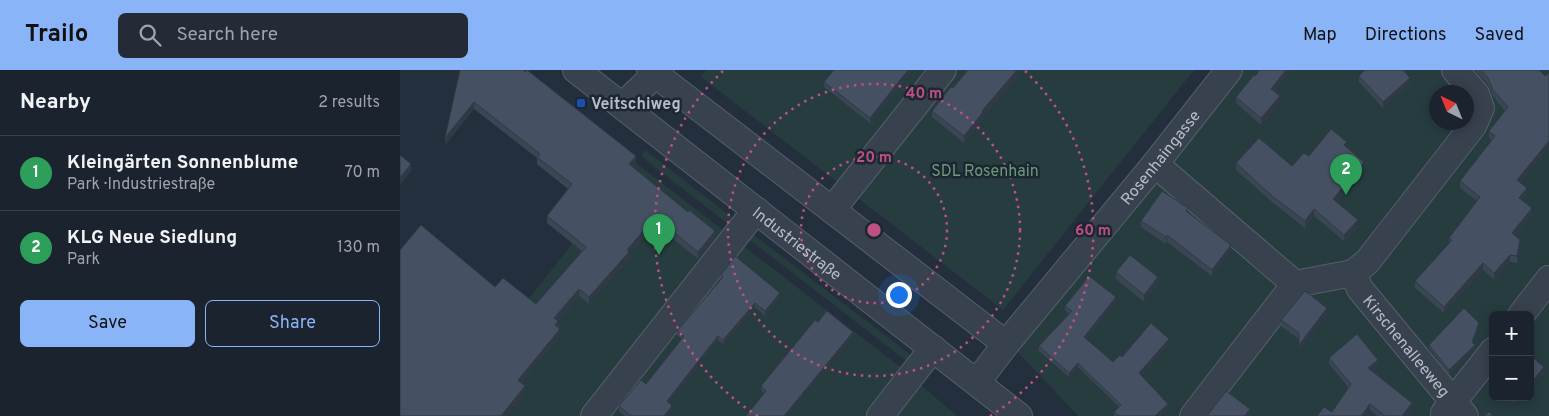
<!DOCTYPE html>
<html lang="en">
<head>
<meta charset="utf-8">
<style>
  :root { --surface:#1b232e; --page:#242b36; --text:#f1f3f6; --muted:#a0a4aa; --line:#39404a; --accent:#8ab4f8 }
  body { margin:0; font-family:Overpass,sans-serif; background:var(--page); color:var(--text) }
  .controls { position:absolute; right:15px; bottom:15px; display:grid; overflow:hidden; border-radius:8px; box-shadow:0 2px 12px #0003 }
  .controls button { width:45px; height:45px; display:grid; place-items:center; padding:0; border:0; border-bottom:1px solid var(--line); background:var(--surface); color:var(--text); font:25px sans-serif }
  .compass { position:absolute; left:1029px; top:15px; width:45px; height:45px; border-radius:50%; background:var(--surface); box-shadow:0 2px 12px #0003; rotate:317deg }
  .you { position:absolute; left:498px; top:224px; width:18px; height:18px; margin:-12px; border:4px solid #fff; border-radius:50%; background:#1a73e8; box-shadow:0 0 0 8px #1a73e833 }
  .badge { display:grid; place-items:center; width:32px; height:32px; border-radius:50%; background:var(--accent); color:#fff; font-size:16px; font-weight:700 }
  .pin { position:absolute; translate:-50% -41px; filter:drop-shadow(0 1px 2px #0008) }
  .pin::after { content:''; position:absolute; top:26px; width:18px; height:15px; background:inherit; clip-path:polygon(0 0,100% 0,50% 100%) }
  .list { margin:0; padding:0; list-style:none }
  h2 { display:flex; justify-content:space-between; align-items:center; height:65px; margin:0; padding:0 20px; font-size:21px }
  h2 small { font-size:16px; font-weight:400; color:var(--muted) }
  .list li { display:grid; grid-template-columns:32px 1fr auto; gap:15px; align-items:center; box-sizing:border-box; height:75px; padding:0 20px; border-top:1px solid var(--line) }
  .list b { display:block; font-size:19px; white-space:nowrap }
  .list p { margin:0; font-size:16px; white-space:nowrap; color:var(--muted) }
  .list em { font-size:16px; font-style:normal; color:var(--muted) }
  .actions { display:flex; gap:10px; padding:15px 20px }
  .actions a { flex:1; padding:11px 0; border:1px solid var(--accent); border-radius:8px; text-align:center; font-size:18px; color:var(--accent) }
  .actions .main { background:var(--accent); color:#111 }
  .icon { flex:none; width:28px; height:28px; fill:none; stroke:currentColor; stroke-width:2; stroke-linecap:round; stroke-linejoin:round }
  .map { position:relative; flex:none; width:1149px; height:346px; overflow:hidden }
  header { display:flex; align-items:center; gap:30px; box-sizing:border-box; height:70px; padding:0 25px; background:var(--accent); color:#111 }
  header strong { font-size:24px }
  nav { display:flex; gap:28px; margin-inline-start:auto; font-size:18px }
  .search { width:350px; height:45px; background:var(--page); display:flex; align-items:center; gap:12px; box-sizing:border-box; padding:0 18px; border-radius:8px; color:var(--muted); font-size:19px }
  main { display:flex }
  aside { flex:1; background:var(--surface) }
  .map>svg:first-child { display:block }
  .green { fill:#263c3f; fill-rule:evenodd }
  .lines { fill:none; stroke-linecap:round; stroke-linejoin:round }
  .minor-casing { stroke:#565f6c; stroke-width:28 }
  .minor { stroke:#38414e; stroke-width:26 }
  .wall { fill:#3b4654 }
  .shaded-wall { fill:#303945 }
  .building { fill:#455162; stroke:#303945 }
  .ring { fill:none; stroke:#bd5182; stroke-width:2.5; stroke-dasharray:2.5 5 }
  .transit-dot { fill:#1a4fb4; stroke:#1d2633; stroke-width:2 }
  .labels { text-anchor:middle; stroke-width:5; stroke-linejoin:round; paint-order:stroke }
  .poi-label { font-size:16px; font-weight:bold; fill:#b4bcc9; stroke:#1d2633; text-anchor:start }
  .street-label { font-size:16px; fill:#b4bcc9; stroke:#1d2633 }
  .park-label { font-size:16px; fill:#6b9a76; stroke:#1d2633 }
  .centre { fill:#bd5182; stroke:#1d2633; stroke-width:2.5 }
  .ring-label { font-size:15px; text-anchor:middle; font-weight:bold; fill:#bd5182; stroke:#1d2633; stroke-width:5; stroke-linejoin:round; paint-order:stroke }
</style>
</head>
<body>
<header>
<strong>Trailo</strong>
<div class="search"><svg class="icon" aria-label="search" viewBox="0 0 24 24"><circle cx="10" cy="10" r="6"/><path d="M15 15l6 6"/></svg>Search here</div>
<nav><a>Map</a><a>Directions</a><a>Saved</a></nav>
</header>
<main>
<aside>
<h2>Nearby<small>2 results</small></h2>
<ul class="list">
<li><span class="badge" style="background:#2e9e5b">1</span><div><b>Kleingärten Sonnenblume</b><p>Park · Industriestraße</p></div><em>70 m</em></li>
<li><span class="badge" style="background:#2e9e5b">2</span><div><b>KLG Neue Siedlung</b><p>Park</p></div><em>130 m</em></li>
</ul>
<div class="actions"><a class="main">Save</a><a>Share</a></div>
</aside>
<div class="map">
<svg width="1149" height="346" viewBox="0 0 1149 346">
  <rect width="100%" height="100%" fill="#242f3e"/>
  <path class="green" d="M306 0H794L603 240 301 7Z
    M841 0H1149V198L1112 245H1093V269L1032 346H678L618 282ZM1036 22H1066V52H1036Z
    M245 80 338 152 333 158 241 86Z
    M236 93 499 296 557 346H36Z
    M350 162 511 285V289L508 292 346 167Z
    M1149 221V346H1080L1065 328 1093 293V327H1130V245Z"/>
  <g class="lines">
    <defs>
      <g id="minor">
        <path id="s1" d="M176 0 619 346"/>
        <path d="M250 0 606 274"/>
        <path d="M222 36 260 0"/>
        <path d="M755 94 895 214"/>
        <path d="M432 140 543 0"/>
        <path id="s2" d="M953 203 960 219 1065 346"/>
        <path d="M1121 245 1149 209"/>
        <path id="s3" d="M577 312 606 274 755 94 829 0"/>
        <path d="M1044 343 1093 281"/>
        <path d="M194 346 356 140"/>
        <path d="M480 346 533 278"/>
        <path d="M793 346 895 214 953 203 967 192 1073 56 1081 38 1076 24 1055 0"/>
      </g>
    </defs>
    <use href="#minor" class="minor-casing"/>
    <use href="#minor" class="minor"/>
  </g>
  <path class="wall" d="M60 0 236 93 233 97 315 168 298 189 255 154 229 185V189L189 234 179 226 158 251 160 266 121 313 125 323 106 346H0L95 217 136 234 182 181 147 153V146L168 119 137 94V88L74 39 45 75Z
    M511 0V2L470 53 424 17V12Z
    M620 0V4L583 46V49L564 73 532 47V41L553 18Z
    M860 0H891L874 22 880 33 861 55 836 33V27L855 6Z
    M1075 0H1139L1120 113 1127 125 1122 130 1132 144 1115 166 1120 176 1117 193 1110 192 1094 209 1083 200 1044 243 1015 218V211L1049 174V168L1077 131 1060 118V111L1092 70 1089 68V61L1105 41 1093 26 1088 14Z
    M959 6 1010 14 983 38 959 12Z
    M947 77 964 98 936 132 958 157 944 171 914 146 905 158 872 132 836 100V93L892 96 909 86Z
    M788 142 831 181 812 206 767 172 766 174 741 157V151Z
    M716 202 758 214 744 232 716 209Z
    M321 205 380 227 365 246 355 237 323 274 318 270 269 333 272 340 268 346H225L219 341V336L246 314 282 269 277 265V261L321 209Z
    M716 231 686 269 713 292 722 287 769 273 741 306 768 339 760 346H714V342L719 337 678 297 669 307 639 281V276L669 244 665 240V236Z
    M927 244 899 281V269L881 256V250Z
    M418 252 453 266 364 323 361 320V316Z
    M1079 257 1073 273 1075 278 1049 304 1029 278V275Z
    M929 288 978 296 972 301 1012 340 1007 346H977L970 340 932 342 949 318 929 294Z
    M1107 327H1119L1114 333Z"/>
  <path class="shaded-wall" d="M508 0H511V2L470 53V48Z
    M617 0H620V4L583 46V49L564 73V66L582 41Z
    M886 0H891L871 26V19Z
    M1010 8V14L983 38V32Z
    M880 26V33L861 55V48Z
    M74 32V39L45 75V68Z
    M1149 71V77L1117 117V110Z
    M236 86V93L229 101V94Z
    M964 92V98L933 136V129Z
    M11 94V101L0 115V108Z
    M1127 118V125L1119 135V128Z
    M1132 138V144L1112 170V163Z
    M914 139V146L905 158V151Z
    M255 147V154L229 185V189L189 234V227Z
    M958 150V157L944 171V165Z
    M315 161V168L298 189V182Z
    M767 165V172L766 174V167Z
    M1120 170V176L1117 193V186Z
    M831 175V181L812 206V200Z
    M1110 185V192L1094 209V203Z
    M1083 193V200L1044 243V237Z
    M758 207V214L744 232V225Z
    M179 219V226L154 255V248Z
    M380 223V227L365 246V241Z
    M716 227V231L684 271V267Z
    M355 233V237L323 274V270Z
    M927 238V244L899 281V275Z
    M158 251V258L155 255Z
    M1079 253V257L1072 276V272Z
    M160 259V266L118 317V310Z
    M453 262V266L387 346H384Z
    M318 266V270L267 336V331Z
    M769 269V273L739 308V303Z
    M1075 275V278L1049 304V300Z
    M978 290V296L968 304V298Z
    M678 293V297L669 307V303Z
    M1144 297V304L1130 320V314Z
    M125 316V323L106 346H101Z
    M1114 327H1119L1114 333Z
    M1012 333V340L1007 346H1002Z
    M768 334V339L760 346H755Z
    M970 334V340L965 346H961Z
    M272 336V340L268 346H264Z
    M850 339 849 346H845Z"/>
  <path class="building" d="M60 0H124L125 2 127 0 236 86 229 94 288 142 289 140 315 161 298 182 255 147 227 180 229 182 189 227 179 219 154 248 158 251 155 255 160 259 118 310 125 316 101 346H0V180L21 155 95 217 103 208 136 234 186 177 147 146 172 114 137 87 140 84 74 32 45 68Z
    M434 0H508L470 48 424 12Z
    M568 0H617L582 41 583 42 564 66 532 41 551 17 553 18Z
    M860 0H886L871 19 880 26 861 48 836 27 854 5 855 6Z
    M965 0H1003L1010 8 983 32 959 6Z
    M1081 0H1139L1145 6 1149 3V71L1117 110 1127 118 1119 128 1132 138 1112 163 1120 170 1117 186 1110 185 1094 203 1083 193 1044 237 1015 211 1052 170 1049 168 1080 127 1060 111 1095 66 1089 61 1108 37 1093 20 1088 8Z
    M931 59 947 72 944 75 964 92 933 129 958 150 944 165 914 139 905 151 872 126 836 93 859 68 892 96 904 83 909 86Z
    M0 85 11 94 0 108Z
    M762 121 788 138 786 141 831 175 812 200 767 165 766 167 741 151Z
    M730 185 758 207 744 225 716 202Z
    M335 186 380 223 365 241 355 233 323 270 318 266 267 331 272 336 264 346H231L219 336 241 310 246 314 284 266 277 261 323 207 321 205Z
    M689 206 716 227 684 267 713 292 720 285 722 287 751 253 769 269 739 303 768 334 755 346H719L714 342 721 335 678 293 669 303 639 276 672 241 665 236Z
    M905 221 927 238 899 275V263L881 250Z
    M1064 238 1079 253 1072 272 1075 275 1049 300 1029 275Z
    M427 241 453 262 384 346H346L366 321 361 316 415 250 418 252Z
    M957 264 978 290 968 298 1012 333 1002 346H985L970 334 961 346H917L924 337 932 342 951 314 929 288Z
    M1130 285 1144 297 1130 314Z
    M826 321 850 339 845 346H807Z
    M1089 342 1093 346H1084Z"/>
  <g class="ring">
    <circle cx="474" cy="160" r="73"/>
    <circle cx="474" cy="160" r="146"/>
    <path d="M358 346A219 219 0 0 1 323 1M625 1A219 219 0 0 1 590 346"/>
  </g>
  <rect class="transit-dot" x="176" y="28" width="10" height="10" rx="2.5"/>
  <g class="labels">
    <g class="poi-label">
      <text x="191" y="39">Veitschiweg</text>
    </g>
    <g class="street-label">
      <text dy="6" stroke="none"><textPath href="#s3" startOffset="290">Rosenhaingasse</textPath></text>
      <text dy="6" stroke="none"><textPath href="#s1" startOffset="281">Industriestraße</textPath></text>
      <text dy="6" stroke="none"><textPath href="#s2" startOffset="91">Kirschenalleeweg</textPath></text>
    </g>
    <g class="park-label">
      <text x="585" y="106">SDL Rosenhain</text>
    </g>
  </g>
  <circle cx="474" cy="160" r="8" class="centre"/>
  <g class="ring-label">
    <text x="524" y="28">40 m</text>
    <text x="474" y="92">20 m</text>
    <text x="693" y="165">60 m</text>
  </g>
</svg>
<div class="controls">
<button>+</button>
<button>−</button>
</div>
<svg class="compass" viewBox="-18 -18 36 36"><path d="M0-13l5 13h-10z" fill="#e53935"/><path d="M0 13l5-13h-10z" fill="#a0a4aa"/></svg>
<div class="you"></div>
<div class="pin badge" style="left:259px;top:185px;background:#2e9e5b">1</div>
<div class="pin badge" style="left:946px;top:125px;background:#2e9e5b">2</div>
</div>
</main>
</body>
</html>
